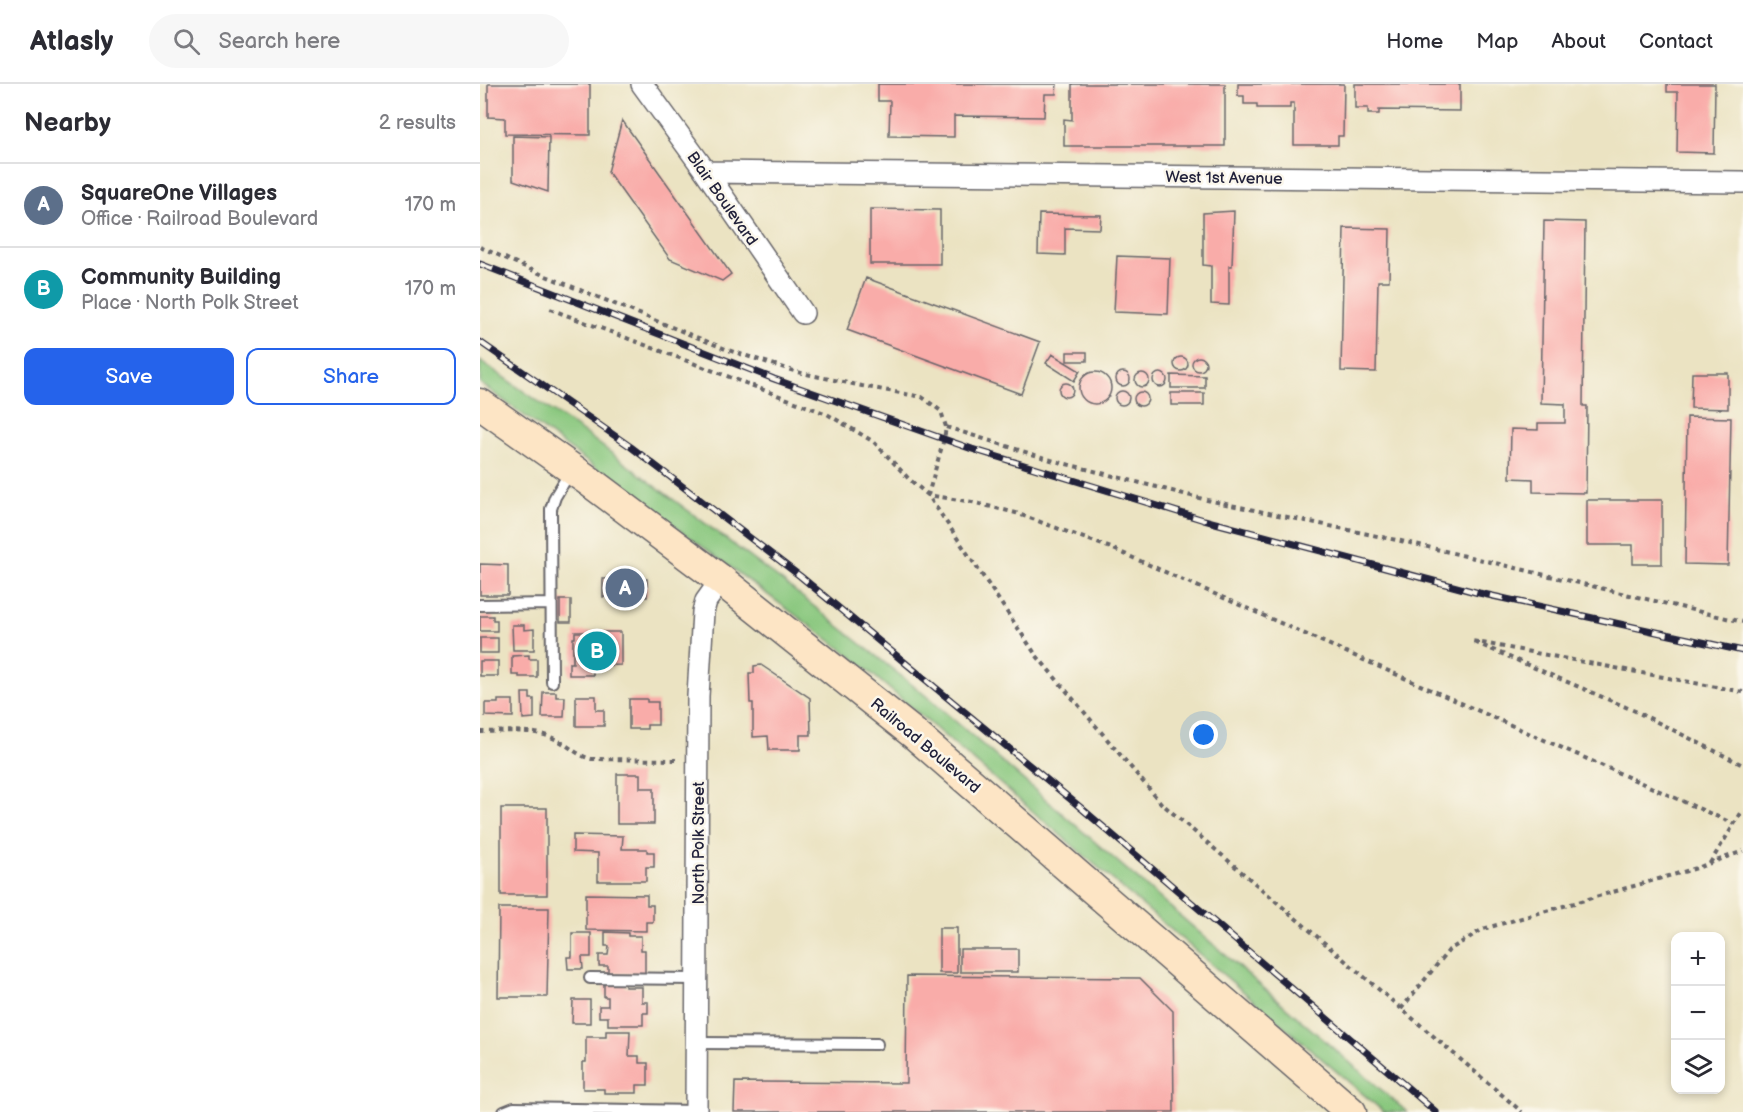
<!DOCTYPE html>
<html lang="en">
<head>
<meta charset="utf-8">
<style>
  :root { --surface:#fff; --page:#f7f7f7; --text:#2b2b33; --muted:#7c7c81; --line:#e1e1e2; --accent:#2563eb }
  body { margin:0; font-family:"Balsamiq Sans",sans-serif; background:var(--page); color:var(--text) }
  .controls { position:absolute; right:18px; bottom:18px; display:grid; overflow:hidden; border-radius:12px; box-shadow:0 3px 9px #0003 }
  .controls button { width:54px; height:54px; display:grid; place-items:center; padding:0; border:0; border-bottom:2px solid var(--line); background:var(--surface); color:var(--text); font:30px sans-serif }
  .you { position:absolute; left:724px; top:651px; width:21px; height:21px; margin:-15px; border:4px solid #fff; border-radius:50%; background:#1a73e8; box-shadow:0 0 0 9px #1a73e833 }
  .badge { display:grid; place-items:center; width:39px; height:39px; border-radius:50%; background:var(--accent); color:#fff; font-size:20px; font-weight:700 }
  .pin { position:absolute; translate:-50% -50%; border:3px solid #fff; box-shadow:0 2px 6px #0006 }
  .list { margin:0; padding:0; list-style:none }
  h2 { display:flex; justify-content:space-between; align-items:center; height:78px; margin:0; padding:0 24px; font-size:26px }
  h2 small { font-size:20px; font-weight:400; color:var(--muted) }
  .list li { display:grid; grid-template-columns:39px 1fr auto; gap:18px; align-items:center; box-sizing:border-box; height:84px; padding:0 24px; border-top:2px solid var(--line) }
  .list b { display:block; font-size:22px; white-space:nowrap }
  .list p { margin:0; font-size:20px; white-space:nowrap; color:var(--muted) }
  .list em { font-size:20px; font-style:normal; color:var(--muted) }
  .actions { display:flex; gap:12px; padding:18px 24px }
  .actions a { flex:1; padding:14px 0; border:2px solid var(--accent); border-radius:12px; text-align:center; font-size:21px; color:var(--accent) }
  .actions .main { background:var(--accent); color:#fff }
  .icon { flex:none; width:33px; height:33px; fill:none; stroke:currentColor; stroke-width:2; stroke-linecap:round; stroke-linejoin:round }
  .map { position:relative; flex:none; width:1263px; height:1028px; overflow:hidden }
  header { display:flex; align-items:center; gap:36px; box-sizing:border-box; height:84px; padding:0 30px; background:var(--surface); border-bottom:2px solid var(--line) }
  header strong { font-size:28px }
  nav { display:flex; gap:33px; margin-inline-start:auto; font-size:21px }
  .search { width:420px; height:54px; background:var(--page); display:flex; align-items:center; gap:15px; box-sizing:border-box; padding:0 21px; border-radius:33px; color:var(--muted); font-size:22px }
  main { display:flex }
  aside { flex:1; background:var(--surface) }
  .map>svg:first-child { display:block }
  .green { fill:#89c77e; stroke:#56745c; stroke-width:1.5 }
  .building { fill:#f9aca9 }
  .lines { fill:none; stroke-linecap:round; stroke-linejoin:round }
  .lane-casing { stroke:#68666a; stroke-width:14 }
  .street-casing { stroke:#68666a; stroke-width:24 }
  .secondary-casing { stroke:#68666a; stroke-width:33 }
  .path { stroke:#68666a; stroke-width:4; stroke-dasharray:4.5 4.5; stroke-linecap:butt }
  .lane { stroke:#fff; stroke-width:10 }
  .street { stroke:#fff; stroke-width:21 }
  .secondary { stroke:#fde5c5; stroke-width:30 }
  .rail-casing { stroke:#22223b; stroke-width:7 }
  .rail { stroke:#fbf7ec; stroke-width:4.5; stroke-dasharray:14; stroke-linecap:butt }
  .labels { text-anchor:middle; stroke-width:5; stroke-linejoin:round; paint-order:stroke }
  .street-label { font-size:16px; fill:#22223b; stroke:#fbf7ec }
</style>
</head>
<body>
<header>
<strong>Atlasly</strong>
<div class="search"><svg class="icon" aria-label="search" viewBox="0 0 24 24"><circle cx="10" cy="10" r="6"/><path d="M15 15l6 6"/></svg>Search here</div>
<nav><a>Home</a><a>Map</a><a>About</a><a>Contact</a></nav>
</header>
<main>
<aside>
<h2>Nearby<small>2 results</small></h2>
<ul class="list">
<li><span class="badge" style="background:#5c6f8a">A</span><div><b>SquareOne Villages</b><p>Office · Railroad Boulevard</p></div><em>170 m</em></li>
<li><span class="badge" style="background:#0f9aa8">B</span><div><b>Community Building</b><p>Place · North Polk Street</p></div><em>170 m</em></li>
</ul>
<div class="actions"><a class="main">Save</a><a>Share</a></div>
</aside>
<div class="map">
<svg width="1263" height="1028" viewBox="0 0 1263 1028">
  <rect width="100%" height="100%" fill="#fbf7ec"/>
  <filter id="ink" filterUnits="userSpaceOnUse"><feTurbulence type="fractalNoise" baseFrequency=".0167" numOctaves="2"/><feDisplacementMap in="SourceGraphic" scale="12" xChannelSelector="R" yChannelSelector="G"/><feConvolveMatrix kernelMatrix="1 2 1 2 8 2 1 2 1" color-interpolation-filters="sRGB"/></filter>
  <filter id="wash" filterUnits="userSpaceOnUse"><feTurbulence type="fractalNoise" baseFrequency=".008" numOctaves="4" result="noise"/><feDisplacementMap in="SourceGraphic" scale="24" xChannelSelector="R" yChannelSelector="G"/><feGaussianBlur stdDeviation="1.35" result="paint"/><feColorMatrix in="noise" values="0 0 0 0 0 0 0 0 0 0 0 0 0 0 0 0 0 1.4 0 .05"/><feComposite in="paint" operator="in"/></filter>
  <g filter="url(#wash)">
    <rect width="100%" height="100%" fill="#ebe3c2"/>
    <path class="green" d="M0 277 110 353 306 500 445 611 927 1028H904L371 572 0 299Z"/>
    <g id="blocks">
      <path class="building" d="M8 0H110V51L25 50V34L8 33Z
        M398 0H577L576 10H565L564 33 474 32V53L409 52 410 17H398Z
        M592 0H745V62H584V35L592 36Z
        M758 0H864L863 52H858V61H814V19H810V24H777V20H764V12H758Z
        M875 0H980V27L899 26V30H888V24H875Z
        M1187 0H1235L1234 69 1197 68 1198 8H1187Z
        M142 36 251 190 242 197 190 175 128 88Z
        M33 52 69 53 68 108 33 96Z
        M390 125 460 126V180H390Z
        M754 127 752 182H749V221L731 220V182L723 181V129Z
        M559 130 621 131 620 145 585 144V171L558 170Z
        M1064 137 1105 138 1103 322H1107L1106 409 1053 408V395L1030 394 1031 345 1058 346V339H1085V320L1061 319Z
        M864 144 910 145 909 197H898L896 288 861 287Z
        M637 172 690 174 688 230 634 228Z
        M386 194 560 258 541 310 367 246Z
        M587 268H607V277H587Z
        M572 270 600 287 594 297 566 279Z
        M694 280a7 7 0 1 1 14 0a7 7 0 1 1-14 0Z
        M712 280a7 7 0 1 1 14 0a7 7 0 1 1-14 0Z
        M599 304a16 16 0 1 1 32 0a16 16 0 1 1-32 0Z
        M636 295a7 7 0 1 1 14 0a7 7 0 1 1-14 0Z
        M1212 289H1248V325L1211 324Z
        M655 296a7 7 0 1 1 14 0a7 7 0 1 1-14 0Z
        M673 296a7 7 0 1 1 14 0a7 7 0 1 1-14 0Z
        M691 291 725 292V304H691Z
        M579 306a7 7 0 1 1 14 0a7 7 0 1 1-14 0Z
        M635 314a7 7 0 1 1 14 0a7 7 0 1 1-14 0Z
        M654 315a7 7 0 1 1 14 0a7 7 0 1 1-14 0Z
        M691 309H724V321H691Z
        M1207 333 1251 334 1248 481 1205 480Z
        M1107 416H1182V480H1153V461H1107Z
        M0 480 28 481V511H0Z
        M123 495H167V513H123Z
        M80 516H91V538H80Z
        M0 532H13V536H17V547H0Z
        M32 541H44V546L54 545V566H33Z
        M95 548H141V581L113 582V591H89V579H93V554H95Z
        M0 554H18V569H0Z
        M49 571V575H57V593H39V591H32V572Z
        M0 577H18V592H0Z
        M281 581 330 614 331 651H320V666H289L288 652 273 653V619H270L269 589H274V582Z
        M63 608H76V613H85L84 633H62Z
        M42 609H50V615H54V634L43 635Z
        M96 612H116V626H124V642H96Z
        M149 615H167V618H178V641H167V645H149Z
        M18 616H33V633L5 632V619H18Z
        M137 690H160V704H174V740H137Z
        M21 724H67V811H21Z
        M93 751 143 752 142 765H167V768H174V783H166V797H118V769L93 768Z
        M106 810 167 811V821H173V838H166V847L106 846Z
        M19 824H69L67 913H18Z
        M459 844H477V889H459Z
        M125 848 148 849V852H161V866H165V890L128 889V882H119V871H128L129 862H125Z
        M92 849H111V873H102L103 885H88L87 873H92Z
        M480 865H538V888H480Z
        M427 892 660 894 693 927 694 1028H254L255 998 426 999Z
        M124 900H145V903H162V918H168V929H163V941H128V933H119V922H128V913H124Z
        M93 916H110V939H92Z
        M126 947H150L149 972H159V979H168V1001H157V1009H124V1005H103V978H106V953H126Z"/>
    </g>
  </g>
  <g filter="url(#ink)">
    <use href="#blocks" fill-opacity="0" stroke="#68666a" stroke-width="1.5"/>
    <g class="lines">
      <defs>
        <path id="lane" d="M0 521 71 520
          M72 598 71 425 75 413 90 388
          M110 894 217 895
          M217 959 397 960
          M24 1028 34 1024 216 1027"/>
        <path id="street" d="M162 0 226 88 323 229
          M226 88 1263 98
          M216 1028 218 612 223 528 226 517 241 496"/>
        <path id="secondary" d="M0 320 109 397 241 496 433 649 871 1028"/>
      </defs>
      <use href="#lane" class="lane-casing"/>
      <use href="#street" class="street-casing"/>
      <use href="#secondary" class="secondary-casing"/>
      <path class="path" d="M0 163 61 190 248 266 317 288 382 302 442 313 461 327 466 343 464 355 448 411 492 418 536 429 631 464 1254 740
        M70 225 347 330 394 358 429 395 448 411 556 571 681 719 1042 1028
        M466 343 571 376 727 416 935 460 1263 538
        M1263 608 992 557 1155 627 1263 681
        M0 648C25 648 52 644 75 655 89 661 97 672 112 675L196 676
        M1230 779 1263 726
        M921 925 969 866 1003 845 1217 784 1263 767"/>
      <use href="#lane" class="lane"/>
      <use href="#street" class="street"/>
      <use href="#secondary" class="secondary"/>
      <defs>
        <path id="rail" d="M0 180 294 295 492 365 724 436 999 509 1263 567
          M0 258 151 363 320 492 600 723 956 1028"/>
      </defs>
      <use href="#rail" class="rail-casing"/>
      <use href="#rail" class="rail"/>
    </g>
  </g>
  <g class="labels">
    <g class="street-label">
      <text transform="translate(744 93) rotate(1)" y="6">West 1st Avenue</text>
      <text transform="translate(243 114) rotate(55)" y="6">Blair Boulevard</text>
      <text transform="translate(446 661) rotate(40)" y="6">Railroad Boulevard</text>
      <text transform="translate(218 759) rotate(-90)" y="6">North Polk Street</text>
    </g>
  </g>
</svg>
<div class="controls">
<button>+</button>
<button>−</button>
<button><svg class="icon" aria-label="layers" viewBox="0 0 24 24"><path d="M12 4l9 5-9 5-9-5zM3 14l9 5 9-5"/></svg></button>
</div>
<div class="you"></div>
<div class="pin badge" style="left:145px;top:504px;background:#5c6f8a">A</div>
<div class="pin badge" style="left:117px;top:567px;background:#0f9aa8">B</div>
</div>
</main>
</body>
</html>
